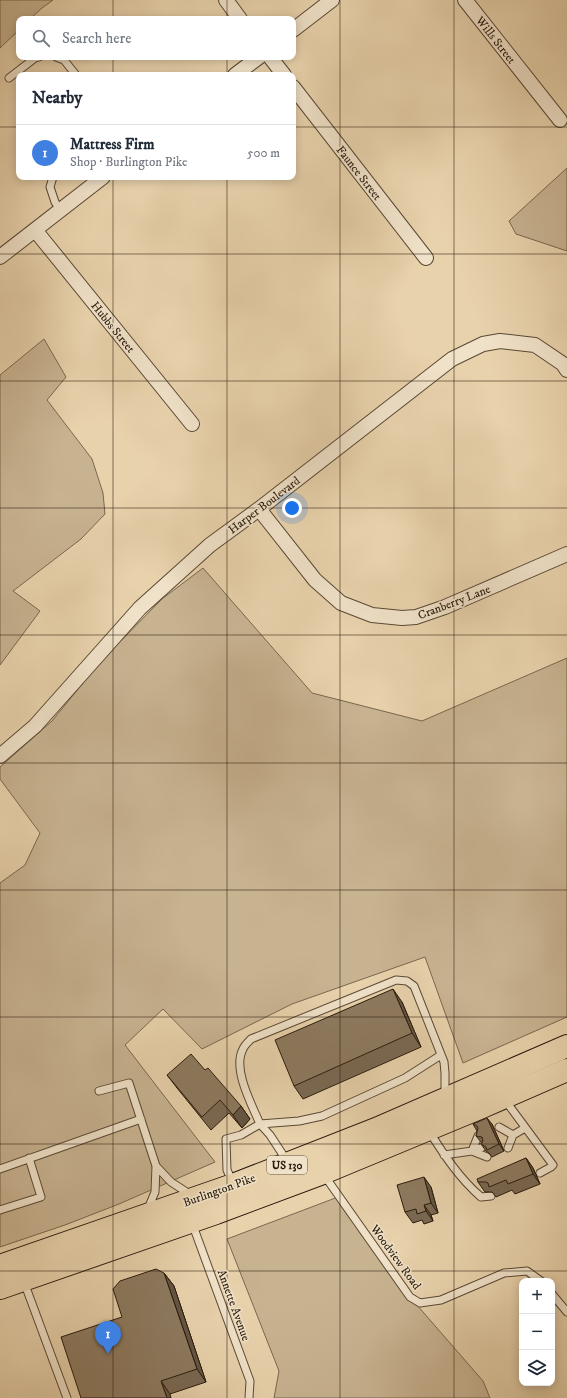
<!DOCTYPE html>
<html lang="en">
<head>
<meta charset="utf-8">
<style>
  :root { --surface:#fff; --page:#f6f6f7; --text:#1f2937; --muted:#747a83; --line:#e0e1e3; --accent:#b45309 }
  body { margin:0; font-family:"IM FELL DW Pica",serif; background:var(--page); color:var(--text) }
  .controls { position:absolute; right:12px; bottom:12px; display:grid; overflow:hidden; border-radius:8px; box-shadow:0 2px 10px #0003 }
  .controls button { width:36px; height:36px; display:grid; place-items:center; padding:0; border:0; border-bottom:1px solid var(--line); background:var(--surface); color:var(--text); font:20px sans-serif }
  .you { position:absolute; left:292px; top:508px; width:14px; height:14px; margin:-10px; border:3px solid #fff; border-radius:50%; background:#1a73e8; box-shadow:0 0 0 6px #1a73e833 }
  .badge { display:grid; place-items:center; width:26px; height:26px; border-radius:50%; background:var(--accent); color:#fff; font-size:13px; font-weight:700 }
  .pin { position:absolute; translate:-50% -33px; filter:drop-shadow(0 1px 2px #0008) }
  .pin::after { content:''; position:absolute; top:21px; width:14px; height:12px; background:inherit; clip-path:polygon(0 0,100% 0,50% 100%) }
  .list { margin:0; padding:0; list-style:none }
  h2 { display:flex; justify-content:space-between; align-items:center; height:52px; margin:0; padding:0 16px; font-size:17px }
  h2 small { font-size:13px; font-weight:400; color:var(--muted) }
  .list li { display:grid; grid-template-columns:26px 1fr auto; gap:12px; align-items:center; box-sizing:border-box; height:56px; padding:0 16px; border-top:1px solid var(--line) }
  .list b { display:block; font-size:15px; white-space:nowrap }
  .list p { margin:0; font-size:13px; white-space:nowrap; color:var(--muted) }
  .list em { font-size:13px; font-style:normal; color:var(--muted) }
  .icon { flex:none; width:22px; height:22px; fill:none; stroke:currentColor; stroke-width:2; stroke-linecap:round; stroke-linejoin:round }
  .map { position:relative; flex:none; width:567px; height:1398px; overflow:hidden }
  .search { position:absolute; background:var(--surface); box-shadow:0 2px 10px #0003; left:16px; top:16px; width:280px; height:44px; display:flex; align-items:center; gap:10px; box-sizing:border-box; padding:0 14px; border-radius:8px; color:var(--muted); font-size:15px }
  .panel { position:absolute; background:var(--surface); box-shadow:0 2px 10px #0003; left:16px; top:72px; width:280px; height:108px; border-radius:8px }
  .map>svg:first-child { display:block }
  .green { fill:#c8b391; stroke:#79674f }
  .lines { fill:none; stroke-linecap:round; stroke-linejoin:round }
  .service-casing { stroke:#5a4935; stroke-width:9 }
  .minor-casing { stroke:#5a4935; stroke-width:16 }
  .trunk-casing { stroke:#2a1b0d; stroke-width:24 }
  .service { stroke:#f0e2c9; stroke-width:7 }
  .minor { stroke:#f0e2c9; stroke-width:14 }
  .trunk { stroke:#e8d2ac; stroke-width:22 }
  .wall { fill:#796953; stroke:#2a1b0d }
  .shaded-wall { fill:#635543; stroke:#2a1b0d }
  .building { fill:#8d7a60; stroke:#2a1b0d }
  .grid { fill:none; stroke:#2a1b0d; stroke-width:1; stroke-opacity:0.55 }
  .labels { text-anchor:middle; stroke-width:3; stroke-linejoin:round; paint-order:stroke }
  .shield { fill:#f0e2c9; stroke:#655745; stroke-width:1 }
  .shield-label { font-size:11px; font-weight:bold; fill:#2a1b0d }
  .street-label { font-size:12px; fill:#2a1b0d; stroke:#f0e2c9 }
</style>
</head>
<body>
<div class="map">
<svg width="567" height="1398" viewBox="0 0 567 1398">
  <rect width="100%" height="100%" fill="#e8d2ac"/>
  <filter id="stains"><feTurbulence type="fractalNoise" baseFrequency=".005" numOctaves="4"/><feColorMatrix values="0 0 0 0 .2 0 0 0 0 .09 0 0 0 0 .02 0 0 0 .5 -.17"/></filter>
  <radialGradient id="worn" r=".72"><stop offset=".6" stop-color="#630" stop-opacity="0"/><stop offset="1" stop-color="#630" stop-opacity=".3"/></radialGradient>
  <path class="green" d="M0 0H53L42 8 30 19H19V30L0 48Z
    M567 168V251L516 234 509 221Z
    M44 339 66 377 47 400 92 459 103 493 105 514 81 539 13 591 40 611 0 665V375Z
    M203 568 312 693 422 721 567 658V1017L463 1063 425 957 292 1004 202 1049 163 1009 125 1045 215 1162 119 1204 65 1225 0 1247V883L25 865 40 833 0 779V767L52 721 101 661 162 599Z
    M338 1197 410 1297 483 1381 490 1398H274L279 1371 227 1239Z"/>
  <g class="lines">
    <defs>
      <path id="service" d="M56 57 64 60 76 75
        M9 78 35 58 39 57
        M53 177 50 187 55 202 60 210
        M441 1055 405 1078 322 1116 299 1121 260 1124C252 1105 232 1069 243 1049 244 1046 248 1042 251 1039L396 980 407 981 414 986 444 1062 445 1073V1096
        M99 1091 129 1083 156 1166
        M505 1100 553 1165 551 1167 540 1173
        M499 1127 513 1135 525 1128
        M429 1131C444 1155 460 1179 481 1197L491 1196
        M508 1148 513 1135
        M472 1151 487 1157
        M472 1151 483 1147
        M444 1155 472 1151 478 1136
        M0 1169 141 1119
        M324 1175 410 1297 420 1303 441 1300 504 1273 527 1271 541 1281
        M233 1183 227 1170 226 1139 241 1135 260 1124 270 1135 287 1161
        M0 1210 41 1197 29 1158
        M147 1211 155 1192 156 1166 171 1182 191 1195
        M192 1223 250 1381 249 1398
        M24 1282 67 1398
        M552 1294 567 1312"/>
      <path id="minor" d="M226 0 240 19
        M465 0 560 120
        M293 30 332 0
        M270 57 284 75
        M235 75 259 57
        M293 87 426 258
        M35 230 192 424
        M0 257 103 177
        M259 509 315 580 341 603 372 615 402 618 416 617 445 607 567 554
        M0 756 35 726 140 608 210 545 259 509 452 359 483 344 500 341 535 345 563 364 567 370"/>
      <path id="trunk" d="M0 1266 233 1185 376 1129 567 1046
        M0 1288 216 1213 323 1173 482 1107 567 1070"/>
    </defs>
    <use href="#service" class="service-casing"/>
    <use href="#minor" class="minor-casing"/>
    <use href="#trunk" class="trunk-casing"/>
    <use href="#service" class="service"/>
    <use href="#minor" class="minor"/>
    <use href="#trunk" class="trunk"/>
  </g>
  <path class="wall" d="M402 1002 421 1047 303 1099 294 1086Z
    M205 1070 241 1106 250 1119 242 1128 229 1113 211 1130 177 1088 167 1075Z
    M473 1124H492L504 1151 492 1157 489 1153 486 1151 481 1144 482 1143 481 1142 476 1136 477 1131Z
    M526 1158 533 1168 540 1184 515 1194 512 1190 496 1197 492 1192H485L478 1182Z
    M431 1187 438 1213 431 1215 433 1221 424 1224 422 1220 413 1223 405 1212Z
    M164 1273 174 1286 206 1382 170 1394 81 1398 122 1317Z"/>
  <path class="shaded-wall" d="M393 989 402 1002 421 1047 412 1033Z
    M241 1106 250 1119 242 1128 233 1115Z
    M487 1118 492 1124 504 1151 499 1144Z
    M526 1158 533 1168 540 1184 533 1174Z
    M424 1177 431 1187 438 1213 431 1203Z
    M424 1205 431 1215 433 1221 426 1211Z
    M164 1273 174 1286 206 1382 197 1369Z
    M161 1381 170 1394 171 1398H167Z"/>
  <path class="building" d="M393 989 412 1033 294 1086 275 1040Z
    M191 1054 205 1070 208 1068 241 1106 233 1115 220 1100 202 1117 167 1075Z
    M487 1118 499 1144 487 1150 486 1147 481 1144 483 1141 482 1137 476 1136 478 1128 477 1126 473 1124Z
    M526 1158 533 1174 508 1184 506 1180 489 1187 488 1183 486 1182H478L477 1179Z
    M424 1177 431 1203 424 1205 426 1211 417 1214 416 1209 405 1212 397 1185Z
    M156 1269 164 1273 197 1369 161 1381 167 1398H81L61 1337 122 1317 113 1289 120 1281Z"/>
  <path class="grid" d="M113 0V19M227 0V19M340 0V1398M454 0V1398M113 57V75M227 57V75M0 127H19M293 127H567M113 177V1398M227 177V1398M0 254H567M0 381H567M0 508H567M0 635H567M0 763H567M0 890H567M0 1017H567M0 1144H567M0 1271H567"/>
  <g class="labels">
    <rect class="shield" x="267" y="1156" width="40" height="18" rx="3"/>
    <g class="shield-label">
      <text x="287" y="1169">US 130</text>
    </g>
    <g class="street-label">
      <text transform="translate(496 40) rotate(52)" y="4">Wills Street</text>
      <text transform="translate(359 173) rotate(52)" y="4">Faunce Street</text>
      <text transform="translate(113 327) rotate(51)" y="4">Hubbs Street</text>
      <text transform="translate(264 505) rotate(-37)" y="4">Harper Boulevard</text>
      <text transform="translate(454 602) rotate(-21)" y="4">Cranberry Lane</text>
      <text transform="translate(219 1190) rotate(-20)" y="4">Burlington Pike</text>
      <text transform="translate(396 1257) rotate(54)" y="4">Woodview Road</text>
      <text transform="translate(234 1305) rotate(70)" y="4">Annette Avenue</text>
    </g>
  </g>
  <rect width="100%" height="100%" filter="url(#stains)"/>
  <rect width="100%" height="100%" fill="url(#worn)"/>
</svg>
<div class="controls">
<button>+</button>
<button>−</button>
<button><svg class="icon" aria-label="layers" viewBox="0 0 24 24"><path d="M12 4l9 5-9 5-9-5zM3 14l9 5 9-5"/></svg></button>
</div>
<div class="you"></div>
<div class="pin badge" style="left:108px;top:1354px;background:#3f7fe0">1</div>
<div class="search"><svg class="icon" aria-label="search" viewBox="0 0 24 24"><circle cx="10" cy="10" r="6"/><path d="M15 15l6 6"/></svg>Search here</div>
<section class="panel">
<h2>Nearby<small></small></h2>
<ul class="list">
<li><span class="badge" style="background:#3f7fe0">1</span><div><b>Mattress Firm</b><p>Shop · Burlington Pike</p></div><em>500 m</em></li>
</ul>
</section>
</div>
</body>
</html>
